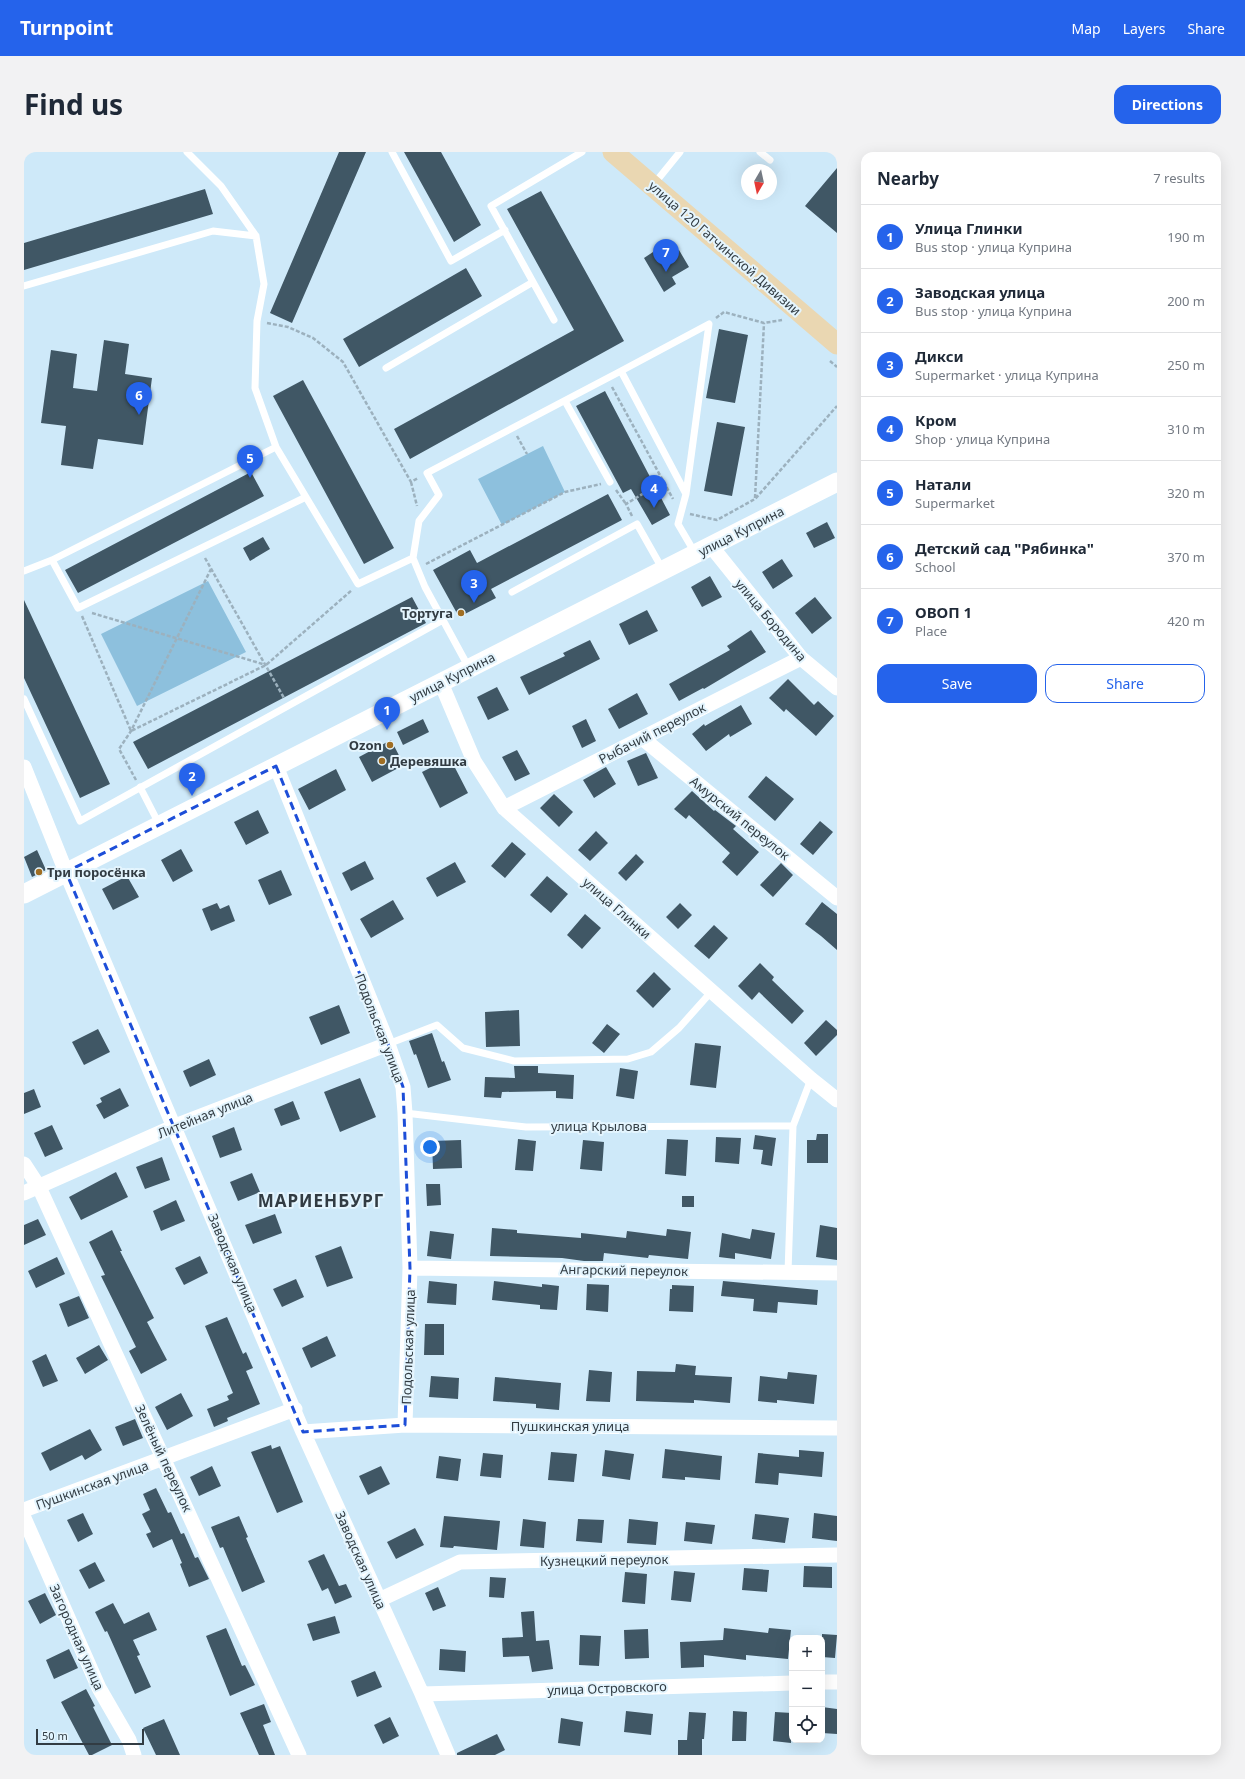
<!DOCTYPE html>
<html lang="en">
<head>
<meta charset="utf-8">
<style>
  :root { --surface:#fff; --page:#f2f2f3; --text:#1f2937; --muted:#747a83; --line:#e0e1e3; --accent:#2563eb }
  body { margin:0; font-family:"Noto Sans",sans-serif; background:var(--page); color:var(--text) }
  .controls { position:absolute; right:12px; bottom:12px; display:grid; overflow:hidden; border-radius:8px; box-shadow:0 4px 16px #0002 }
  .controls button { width:36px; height:36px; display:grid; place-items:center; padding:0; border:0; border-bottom:1px solid var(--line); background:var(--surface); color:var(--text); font:20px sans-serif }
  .compass { position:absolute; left:717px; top:12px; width:36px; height:36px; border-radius:50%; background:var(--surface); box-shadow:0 4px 16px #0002; rotate:189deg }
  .scale { position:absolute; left:12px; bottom:10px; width:108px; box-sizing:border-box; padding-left:4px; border:2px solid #323c43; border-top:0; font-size:11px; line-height:14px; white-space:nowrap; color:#323c43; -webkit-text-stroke:3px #e4f5fe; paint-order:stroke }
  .you { position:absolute; left:406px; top:995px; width:14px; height:14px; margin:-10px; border:3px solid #fff; border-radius:50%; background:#1a73e8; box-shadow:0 0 0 6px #1a73e833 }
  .badge { display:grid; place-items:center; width:26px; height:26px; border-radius:50%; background:var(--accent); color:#fff; font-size:13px; font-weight:700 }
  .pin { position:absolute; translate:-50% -33px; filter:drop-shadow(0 1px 2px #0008) }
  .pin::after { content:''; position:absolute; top:21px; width:14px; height:12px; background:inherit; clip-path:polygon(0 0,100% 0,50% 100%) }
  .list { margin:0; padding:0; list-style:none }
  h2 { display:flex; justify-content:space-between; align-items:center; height:52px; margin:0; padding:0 16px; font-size:17px }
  h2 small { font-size:13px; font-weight:400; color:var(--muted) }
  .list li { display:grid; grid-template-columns:26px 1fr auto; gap:12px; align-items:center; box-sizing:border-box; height:64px; padding:0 16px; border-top:1px solid var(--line) }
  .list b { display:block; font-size:15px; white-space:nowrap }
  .list p { margin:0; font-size:13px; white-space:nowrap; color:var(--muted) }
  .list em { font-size:13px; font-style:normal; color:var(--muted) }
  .actions { display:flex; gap:8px; padding:12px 16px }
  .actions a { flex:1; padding:9px 0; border:1px solid var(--accent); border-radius:12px; text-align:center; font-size:14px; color:var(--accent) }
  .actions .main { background:var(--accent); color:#fff }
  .icon { flex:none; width:22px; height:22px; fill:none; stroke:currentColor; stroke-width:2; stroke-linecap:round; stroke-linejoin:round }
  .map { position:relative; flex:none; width:813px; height:1603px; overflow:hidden; border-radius:12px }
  header { display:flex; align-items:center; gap:24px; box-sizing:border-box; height:56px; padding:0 20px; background:var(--accent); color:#fff }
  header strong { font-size:19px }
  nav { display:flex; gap:22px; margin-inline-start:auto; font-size:14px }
  .intro { display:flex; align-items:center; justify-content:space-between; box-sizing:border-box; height:96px; padding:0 24px }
  h1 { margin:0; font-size:28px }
  .button { padding:10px 18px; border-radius:12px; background:var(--accent); color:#fff; font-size:14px; font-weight:700 }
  main { display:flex; gap:24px; padding:0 24px }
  aside { flex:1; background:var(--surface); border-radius:12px; box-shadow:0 4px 16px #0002 }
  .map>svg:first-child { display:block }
  .green { fill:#8dc0dd }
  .building { fill:#405765 }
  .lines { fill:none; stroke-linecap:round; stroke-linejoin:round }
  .path { stroke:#9cb1be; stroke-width:2.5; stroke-dasharray:4 2; stroke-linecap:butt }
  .service { stroke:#fff; stroke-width:7 }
  .minor { stroke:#fff; stroke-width:15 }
  .tertiary { stroke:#fff; stroke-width:19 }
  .secondary { stroke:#ead7b2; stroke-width:21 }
  .marked { fill:none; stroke:#1d4ed8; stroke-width:3; stroke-dasharray:8 5; stroke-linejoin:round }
  .poi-dot { fill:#a06e23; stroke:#e4f5fe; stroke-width:1.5 }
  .labels { text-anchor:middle; stroke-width:4; stroke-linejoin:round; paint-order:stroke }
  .street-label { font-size:13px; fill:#323c43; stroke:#e4f5fe }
  .poi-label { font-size:13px; font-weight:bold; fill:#323c43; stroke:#e4f5fe; text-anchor:end }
  .district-label { font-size:17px; font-weight:bold; letter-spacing:1px; fill:#323c43; stroke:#e4f5fe }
</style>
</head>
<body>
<header>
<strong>Turnpoint</strong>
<nav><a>Map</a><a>Layers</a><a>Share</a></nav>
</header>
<div class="intro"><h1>Find us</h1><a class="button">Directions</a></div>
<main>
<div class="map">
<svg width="813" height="1603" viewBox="0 0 813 1603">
  <rect width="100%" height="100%" fill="#cee9f9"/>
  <path class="green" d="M519 294 541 340 478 373 454 327Z
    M184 429 222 500 113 554 77 482Z"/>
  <path class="building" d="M315 0H342L268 171 246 161Z
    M380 0H417L457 73 430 90Z
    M813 16V81L781 54Z
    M181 37 189 62 0 118V91Z
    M517 39 600 189 386 307 370 277 550 178 483 57Z
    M632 98 638 108 655 98 665 115 648 125 652 132 640 140 620 106Z
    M442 116 458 144 335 215 319 187Z
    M695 177 724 183 711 251 682 246Z
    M80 188 105 192 101 222 128 226 119 293 74 287 69 317 37 313 42 274 17 271 27 198 53 202 49 236 73 239Z
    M279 228 370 396 340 412 249 244Z
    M581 239 646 363 628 373 607 337 599 341 552 254Z
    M693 270 721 275 708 344 680 339Z
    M227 320 240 344 54 441 41 418Z
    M584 342 598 368 467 437 472 446 435 465 409 418 446 398 453 411Z
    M803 370 811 386 790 396 782 381Z
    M239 385 246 397 226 409 219 396Z
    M758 407 769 424 749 437 738 420Z
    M686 424 698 445 678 455 667 435Z
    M388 445 402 471 124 617 109 590Z
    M791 445 808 466 788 482 771 461Z
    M0 448 86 632 56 646 0 526Z
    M623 458 634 479 605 493 595 472Z
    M727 478 742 500 680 537 679 536 655 549 645 532 706 498 703 494Z
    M566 488 576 507 505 543 496 525 541 504 539 501Z
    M764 527 790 553 794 549 810 564 792 584 762 557 760 560 745 546Z
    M473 535 485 558 464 568 453 545Z
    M613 541 624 562 595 577 584 557Z
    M717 553 728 572 706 585 705 582 682 599 668 582 680 572 681 574Z
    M399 567 405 580 379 593 373 580Z
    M562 567 572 589 558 596 548 574Z
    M367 588 380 613 348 630 335 605Z
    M493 598 506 622 491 629 478 605Z
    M622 601 634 626 614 634 603 609Z
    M426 606 444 641 416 656 398 620Z
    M582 615 592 632 570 646 559 628Z
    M312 617 322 638 285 658 274 637Z
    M742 624 770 647 751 669 724 645Z
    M668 639 690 659 691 658 712 674 709 677 735 700 713 724 698 710 706 701 665 663 662 667 650 657Z
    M530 642 549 660 535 675 516 656Z
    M234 658 245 681 222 693 210 670Z
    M796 669 809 680 789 703 776 692Z
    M572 679 584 691 566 709 554 698Z
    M488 690 502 702 481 726 467 714Z
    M157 697 169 719 149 730 137 708Z
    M13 698 22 718 8 725 0 705Z
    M612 702 620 710 602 729 594 721Z
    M341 709 350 727 327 739 318 721Z
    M431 710 442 730 413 745 402 726Z
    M757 711 769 723 749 745 736 733Z
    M257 718 268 743 245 753 234 728Z
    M103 724 115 745 89 758 78 737Z
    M523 724 544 742 527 761 506 743Z
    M369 748 380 767 347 786 336 767Z
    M798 750 813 762V798L797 784 781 772Z
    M193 751 196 757 205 753 211 769 187 779 178 757Z
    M656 751 668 763 654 777 642 765Z
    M561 762 577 776 558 797 543 783Z
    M690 773 704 786 685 807 670 794Z
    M736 811 750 825 748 828 780 859 768 872 735 840 728 848 714 834Z
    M630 820 647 837 629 856 612 839Z
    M315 853 326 881 297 893 285 865Z
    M495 858 496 894 462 895 461 860Z
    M802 868 813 878V883L792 904 780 891Z
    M583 872 596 882 580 901 568 891Z
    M74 877 86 900 60 913 48 890Z
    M408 881 418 910 420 909 427 928 404 936 392 902 390 903 385 889Z
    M671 891 697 894 692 936 666 933Z
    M185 907 192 923 166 935 159 919Z
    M490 914H514V921L550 923 549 947 532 946V939L478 940 477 946 460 945 461 925 491 926Z
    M596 916 614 919 610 947 592 944Z
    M336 926 352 965 316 980 300 940Z
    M96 936 105 954 80 967 72 953 78 950 76 946Z
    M10 937 17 955 0 962V941Z
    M269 949 276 967 257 974 250 957Z
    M28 973 39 997 21 1005 10 981Z
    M210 975 218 998 196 1006 188 984Z
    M793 982H804V1011H783V988H792Z
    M731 983 752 986 748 1014 737 1012 739 998 729 997Z
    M692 985 717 986 715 1012 691 1010Z
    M494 987 512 989 509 1019 491 1018Z
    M643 987 664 988 662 1024 641 1022Z
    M437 988 438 1016 409 1017 408 989Z
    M559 988 580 990 578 1019 556 1017Z
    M138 1005 146 1028 121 1037 112 1015Z
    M92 1020 104 1045 57 1068 45 1045Z
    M228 1021 236 1040 214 1049 206 1030Z
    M402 1032H416L417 1053 403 1054Z
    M658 1044H670V1055H658Z
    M152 1048 161 1069 137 1079 129 1059Z
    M251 1062 258 1081 229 1092 221 1073Z
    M14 1067 22 1083 0 1093V1073Z
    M796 1073 813 1076V1108L792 1105Z
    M468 1076 493 1078V1081L557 1086V1081L602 1086 603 1079 642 1084 643 1077 667 1080 664 1107 625 1103 624 1106 580 1101 579 1109H560L538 1106 466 1104Z
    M728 1077 751 1081 747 1107 711 1101V1107L695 1105 698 1081 726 1087Z
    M88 1078 98 1099H96L130 1166 123 1170 143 1208 117 1222 105 1199 112 1195 77 1124 81 1123 65 1090Z
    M406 1079 430 1082 427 1107 403 1104Z
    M317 1094 329 1126 303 1135 291 1104Z
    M176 1104 184 1121 160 1133 151 1116Z
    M33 1105 41 1122 12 1136 4 1119Z
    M272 1127 280 1145 258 1155 249 1137Z
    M405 1129 433 1132 432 1153 403 1151Z
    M470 1129 518 1135V1132L535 1134 533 1158 516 1157V1153L468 1148Z
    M699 1129 794 1138 793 1153 754 1150 753 1161 729 1159 730 1147 697 1144Z
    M563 1132 585 1133 584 1160 562 1158Z
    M648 1133 670 1134 669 1160 645 1159 646 1137H648Z
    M55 1144 65 1166 44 1175 35 1152Z
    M203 1165 219 1202 222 1200 229 1216 222 1219 236 1252 203 1266 204 1269 190 1275 183 1257 205 1248 203 1244 209 1241 181 1174Z
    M401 1172H420V1203H400Z
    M303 1184 312 1204 287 1216 278 1196Z
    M75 1193 84 1208 61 1222 52 1206Z
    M22 1202 34 1229 19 1235 8 1209Z
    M652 1212 672 1214 671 1223 708 1225 706 1251 670 1248V1251L612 1249 613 1219 651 1220Z
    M565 1218 588 1220 586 1250 562 1249Z
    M764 1220 793 1223 790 1252 753 1248V1251L734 1249 736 1224 763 1227Z
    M407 1224 435 1226 434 1247 405 1245Z
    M471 1225 537 1231 535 1258 512 1256V1252L469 1249Z
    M157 1241 169 1264 143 1278 131 1255Z
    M111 1267 119 1286 99 1294 91 1275Z
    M66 1277 78 1298 61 1308 58 1303 26 1319 17 1301Z
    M247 1293 248 1297 256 1294 279 1350 253 1361 227 1300Z
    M641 1297 698 1304 696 1328 661 1325V1328L638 1326Z
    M581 1298 610 1302 606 1328 578 1324Z
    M775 1298 800 1300 798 1325 755 1321 754 1333 731 1331 734 1301 775 1305Z
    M527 1300 553 1302 550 1330 524 1328Z
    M459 1301 479 1303 477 1326 456 1324Z
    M415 1304 437 1307 434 1329 412 1326Z
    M188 1314 197 1334 175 1344 166 1325Z
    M357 1314 366 1332 344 1343 335 1324Z
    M132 1336 144 1361 147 1360 157 1382 160 1381 171 1406 174 1405 185 1427 165 1435 156 1412 158 1411 148 1387 129 1396 122 1382 127 1380 118 1362 126 1358 119 1342Z
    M59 1361 69 1382 54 1390 43 1368Z
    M790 1361 813 1364V1389L788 1386Z
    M731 1362 765 1366 761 1391 728 1387Z
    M215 1364 224 1385 222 1386 241 1430 218 1440 199 1395 196 1396 187 1375Z
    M420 1364 476 1369 473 1398 430 1394 429 1396 416 1395Z
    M499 1367 522 1370 520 1396 496 1394Z
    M554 1367 580 1368 578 1391 552 1389Z
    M605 1367 634 1370 632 1393 603 1391Z
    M662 1370 691 1373 688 1392 660 1389Z
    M391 1376 400 1393 372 1407 363 1390Z
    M300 1402 315 1434 322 1432 328 1445 311 1452 304 1436 298 1439 284 1409Z
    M71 1410 81 1429 65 1437 55 1418Z
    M780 1414 808 1415V1436L779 1435Z
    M720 1416 745 1418 743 1440 718 1438Z
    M650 1419 671 1421 667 1450 647 1448Z
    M601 1420 623 1422 621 1452 598 1450Z
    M466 1425 482 1426 480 1446 465 1445Z
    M414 1435 422 1454 409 1459 401 1441Z
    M21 1441 32 1463 16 1472 4 1449Z
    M89 1451 100 1472 125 1460 133 1478 109 1488 116 1503 113 1504 127 1535 111 1542 83 1479 81 1480 71 1460Z
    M510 1459 512 1489 525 1488 529 1517 508 1520 505 1504 479 1505 478 1486 499 1485 497 1460Z
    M311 1464 316 1481 289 1489 283 1472Z
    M202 1476 218 1514 221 1513 231 1533 206 1544 182 1484Z
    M700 1476 744 1481 745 1476 767 1478 764 1507 722 1503V1508L680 1503V1515L657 1516 656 1490 699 1488Z
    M624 1477 625 1506 601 1507 600 1478Z
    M798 1482 813 1483 811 1506 798 1505Z
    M556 1483 577 1484 575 1514 555 1513Z
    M45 1497 54 1516 30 1527 22 1508Z
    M416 1497 442 1499 441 1520 415 1518Z
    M351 1519 358 1535 333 1545 327 1529Z
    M62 1537 71 1554 69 1555 88 1593 68 1603H65L37 1550Z
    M240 1552 247 1570 239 1573 251 1603H235L216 1561Z
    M798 1555 813 1557V1582L798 1581Z
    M602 1559 629 1562 627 1583 600 1580Z
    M709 1559 723 1560 722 1589H708Z
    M665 1560 682 1561 680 1587H678V1603H654V1588H663Z
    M751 1560 768 1561 767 1591 749 1589Z
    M366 1565 375 1584 359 1592 350 1573Z
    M537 1566 559 1570 556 1594 534 1591Z
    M140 1567 156 1603H132L119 1576Z
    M473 1582 481 1598 471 1603H433V1601Z"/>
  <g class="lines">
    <path class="path" d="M692 166 700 160 740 171 758 168
      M243 171 264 175 289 186 319 210 387 330 394 326
      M806 209 813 215
      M588 235 649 347
      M493 284 503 302
      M387 330 393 354
      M592 338 602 352
      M731 346 740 171
      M666 362 693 368 731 347 813 254
      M608 364 602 352 640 329
      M181 406 260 546
      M402 412 541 340 577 332
      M68 461 242 513
      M58 464 107 579 242 513 328 438
      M112 628 95 597 107 579 187 417"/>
    <path class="service" d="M163 0 197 34 232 84 240 132 233 169 231 236 252 295 334 432 389 406
      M368 0 427 109 481 78
      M736 0 746 8
      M630 32 656 0
      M0 134 189 79 232 84
      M530 168 467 54 558 0
      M362 216 509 130
      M597 219 685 172 662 342
      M541 249 586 330
      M28 408 54 456 282 345
      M0 419 28 408 252 295
      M488 440 613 372 639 418
      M445 516 401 435 389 406 395 369 415 343 403 321 597 219 662 342 654 372 671 401
      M0 547 56 669 419 468
      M116 635 135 672
      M364 892 413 873 439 896 490 909 604 907 627 900 655 876 688 839
      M381 961 502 975 769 974
      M764 1120 769 974 787 927"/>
    <path class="minor" d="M687 394 777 506 813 536
      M417 531 450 609 480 656 787 927 813 948
      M618 586 813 746
      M252 614 364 892 379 935 381 961 386 1116 381 1273
      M0 615 42 720 279 1280 398 1542 424 1603
      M480 656 777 506
      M0 1012 15 1035 275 1603
      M0 1041 151 974 364 892
      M386 1116 813 1121
      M279 1280 381 1273 813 1276
      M0 1358 271 1257
      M0 1366 75 1536 105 1588 110 1603
      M355 1448 436 1410 813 1403
      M798 1530H813
      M398 1542 768 1531"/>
    <path class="tertiary" d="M0 742 813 330"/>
    <path class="secondary" d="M589 0 813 192"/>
  </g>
  <path class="marked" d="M252 614 364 892 379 935 386 1116 381 1273 279 1280 42 720Z"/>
  <g class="poi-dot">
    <circle cx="437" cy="461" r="4"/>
    <circle cx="366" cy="593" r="4"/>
    <circle cx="358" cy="609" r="4"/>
    <circle cx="15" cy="720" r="4"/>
  </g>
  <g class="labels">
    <g class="street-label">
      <text transform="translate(701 96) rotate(41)" y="5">улица 120 Гатчинской Дивизии</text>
      <text transform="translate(717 379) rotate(-27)" y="5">улица Куприна</text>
      <text transform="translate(747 468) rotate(50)" y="5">улица Бородина</text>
      <text transform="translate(428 525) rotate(-27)" y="5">улица Куприна</text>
      <text transform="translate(628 581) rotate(-27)" y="5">Рыбачий переулок</text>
      <text transform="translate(716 666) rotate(39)" y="5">Амурский переулок</text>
      <text transform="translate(593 756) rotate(41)" y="5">улица Глинки</text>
      <text transform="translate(356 876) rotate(69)" y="5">Подольская улица</text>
      <text transform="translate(181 963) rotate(-22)" y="5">Литейная улица</text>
      <text x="575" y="979">улица Крылова</text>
      <text transform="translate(209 1111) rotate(67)" y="5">Заводская улица</text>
      <text transform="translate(600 1118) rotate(1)" y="5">Ангарский переулок</text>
      <text transform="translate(384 1195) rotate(-88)" y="5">Подольская улица</text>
      <text x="546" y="1279">Пушкинская улица</text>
      <text transform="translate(140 1306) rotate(65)" y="5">Зелёный переулок</text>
      <text transform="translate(68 1333) rotate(-20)" y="5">Пушкинская улица</text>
      <text transform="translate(337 1408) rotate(66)" y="5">Заводская улица</text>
      <text transform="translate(580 1408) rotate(-1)" y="5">Кузнецкий переулок</text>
      <text transform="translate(53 1485) rotate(66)" y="5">Загородная улица</text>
      <text transform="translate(583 1536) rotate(-2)" y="5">улица Островского</text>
    </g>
    <g class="poi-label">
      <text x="429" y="466">Тортуга</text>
      <text x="358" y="598">Ozon</text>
      <text x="366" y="614" text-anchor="start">Деревяшка</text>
      <text x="23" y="725" text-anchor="start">Три поросёнка</text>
    </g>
    <g class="district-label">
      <text x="297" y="1055">МАРИЕНБУРГ</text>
    </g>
  </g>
</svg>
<div class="controls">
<button>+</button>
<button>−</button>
<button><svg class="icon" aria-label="locate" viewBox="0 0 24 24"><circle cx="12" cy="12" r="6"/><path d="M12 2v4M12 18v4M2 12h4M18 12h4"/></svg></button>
</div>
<svg class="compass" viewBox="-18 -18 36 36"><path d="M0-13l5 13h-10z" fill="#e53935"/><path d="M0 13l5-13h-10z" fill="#747a83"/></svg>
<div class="scale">50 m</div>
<div class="you"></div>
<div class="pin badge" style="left:363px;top:578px">1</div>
<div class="pin badge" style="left:168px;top:644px">2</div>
<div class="pin badge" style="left:450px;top:451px">3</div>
<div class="pin badge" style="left:630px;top:356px">4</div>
<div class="pin badge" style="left:226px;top:326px">5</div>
<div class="pin badge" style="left:115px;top:263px">6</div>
<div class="pin badge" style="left:642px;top:120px">7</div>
</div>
<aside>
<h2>Nearby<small>7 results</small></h2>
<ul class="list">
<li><span class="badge">1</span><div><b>Улица Глинки</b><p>Bus stop · улица Куприна</p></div><em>190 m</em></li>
<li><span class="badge">2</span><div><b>Заводская улица</b><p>Bus stop · улица Куприна</p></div><em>200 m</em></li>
<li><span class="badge">3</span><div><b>Дикси</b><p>Supermarket · улица Куприна</p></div><em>250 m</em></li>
<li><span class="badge">4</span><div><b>Кром</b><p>Shop · улица Куприна</p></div><em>310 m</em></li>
<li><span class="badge">5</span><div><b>Натали</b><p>Supermarket</p></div><em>320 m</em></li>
<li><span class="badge">6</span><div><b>Детский сад &quot;Рябинка&quot;</b><p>School</p></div><em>370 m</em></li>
<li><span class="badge">7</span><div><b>ОВОП 1</b><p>Place</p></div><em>420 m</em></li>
</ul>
<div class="actions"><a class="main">Save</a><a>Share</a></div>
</aside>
</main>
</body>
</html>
